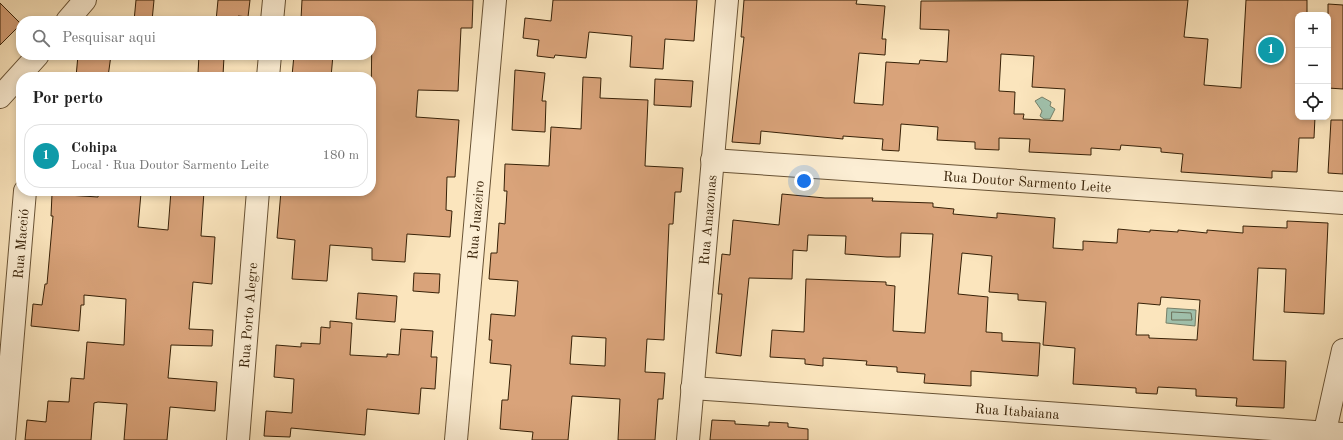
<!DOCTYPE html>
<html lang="pt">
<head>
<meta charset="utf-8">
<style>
  :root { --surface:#fff; --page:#f6f6f6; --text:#222; --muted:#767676; --line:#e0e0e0; --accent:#2563eb }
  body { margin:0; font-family:"Old Standard TT",serif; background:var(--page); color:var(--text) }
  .controls { position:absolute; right:12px; top:12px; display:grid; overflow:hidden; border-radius:8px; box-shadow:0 2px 6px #0003 }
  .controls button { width:36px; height:36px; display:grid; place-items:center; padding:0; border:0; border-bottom:1px solid var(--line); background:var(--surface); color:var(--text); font:20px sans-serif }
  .you { position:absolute; left:804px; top:181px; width:14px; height:14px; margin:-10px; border:3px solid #fff; border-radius:50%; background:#1a73e8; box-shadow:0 0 0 6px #1a73e833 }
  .badge { display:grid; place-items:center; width:26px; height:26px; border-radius:50%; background:var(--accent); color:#fff; font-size:13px; font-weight:700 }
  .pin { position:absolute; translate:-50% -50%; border:2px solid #fff; box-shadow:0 1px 4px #0006 }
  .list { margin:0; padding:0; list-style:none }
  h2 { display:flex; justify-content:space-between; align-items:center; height:52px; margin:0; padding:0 16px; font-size:17px }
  h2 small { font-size:13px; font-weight:400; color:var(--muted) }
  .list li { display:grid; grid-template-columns:26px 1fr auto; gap:12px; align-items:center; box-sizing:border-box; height:64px; margin:0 8px 8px; padding:0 8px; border:1px solid var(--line); border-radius:16px }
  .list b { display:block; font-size:15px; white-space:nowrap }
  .list p { margin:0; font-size:13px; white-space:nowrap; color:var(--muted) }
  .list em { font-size:13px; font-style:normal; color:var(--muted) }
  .icon { flex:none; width:22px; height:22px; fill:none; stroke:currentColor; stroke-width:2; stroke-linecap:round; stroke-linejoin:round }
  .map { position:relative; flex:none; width:1343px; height:440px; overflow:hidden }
  .search { position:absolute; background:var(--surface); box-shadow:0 2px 6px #0003; left:16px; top:16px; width:360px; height:44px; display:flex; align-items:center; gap:10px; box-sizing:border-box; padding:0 14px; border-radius:16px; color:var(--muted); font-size:15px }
  .panel { position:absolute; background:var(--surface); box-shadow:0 2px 6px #0003; left:16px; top:72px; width:360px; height:124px; border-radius:16px }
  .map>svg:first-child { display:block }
  .water { fill:#a0c0ab; stroke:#768069 }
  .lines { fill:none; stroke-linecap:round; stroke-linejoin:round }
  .shore { stroke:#6c7059; stroke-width:1 }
  .building { fill:#d9a37a; stroke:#372107; fill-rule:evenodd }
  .minor-casing { stroke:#685234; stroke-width:24 }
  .minor { stroke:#fceed4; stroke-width:22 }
  .labels { text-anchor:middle; stroke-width:3.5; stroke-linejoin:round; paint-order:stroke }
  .street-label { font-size:14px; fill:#372107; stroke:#fceed4 }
</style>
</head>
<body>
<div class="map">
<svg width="1343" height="440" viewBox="0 0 1343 440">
  <rect width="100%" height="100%" fill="#fbe5bd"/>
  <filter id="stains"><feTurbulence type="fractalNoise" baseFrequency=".005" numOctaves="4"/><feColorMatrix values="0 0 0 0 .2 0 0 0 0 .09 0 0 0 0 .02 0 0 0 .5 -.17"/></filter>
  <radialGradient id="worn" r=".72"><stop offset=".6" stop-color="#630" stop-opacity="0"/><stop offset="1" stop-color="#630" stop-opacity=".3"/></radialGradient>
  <path class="water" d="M1042 97 1051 102 1050 106 1055 109 1050 119H1044L1040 116 1042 111 1035 101Z
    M1167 308 1196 310 1195 326 1166 323Z"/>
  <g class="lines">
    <path class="shore" d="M1172 312 1191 313 1192 320H1172Z"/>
  </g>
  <path class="building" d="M136 0H154L152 21H134Z
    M218 0H250L248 17 238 16V21H216Z
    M302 0H473L472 28H461L458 91 418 90 416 117 459 120 455 177H447L446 210 452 211 450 237 407 234 405 262 372 260V248L330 245 327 281 292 279 295 240 277 238 281 191H371V142L374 112H371L372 21 301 19Z
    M553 0H697L694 41 665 39 663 69 630 67 632 36 589 32 586 58 555 55 554 58 537 56 539 40 523 38 525 18 551 21Z
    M744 0H857L856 4 885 6 882 39H886L885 55 859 53 854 103 883 105 886 62 919 64 920 60 947 62 949 30 920 29 921 1 1188 0 1184 37 1208 39 1204 85 1241 88 1246 0H1307V15H1298V117H1315L1314 138H1299L1297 172 1272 171V178L1181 172 1183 154 1161 152V148L1121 145 1120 150 1091 148V155L1029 152 1030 139 999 138V150L975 149V142L937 140 938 127 901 124 899 151 882 150 883 139 843 136V139L761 131 760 144 732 142 744 37H741ZM1001 54 1034 56 1032 87 1065 89 1063 121 1023 119 1024 114H1014L1015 92 999 91Z
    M0 3 21 24 0 45Z
    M1328 4 1343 5V89L1328 88Z
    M78 55H111L108 77H76Z
    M199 55 224 57 223 75 198 73Z
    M294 55H333L331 77 292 76Z
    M515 70 545 73 542 101H546L545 132 512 130Z
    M583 77 601 78 600 98 648 100 645 166 683 168 681 192H675L673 224H669L664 340 647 339 645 372 665 373 663 399H658L655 440H618L620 399 572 396 568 440H532L533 432 500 429 502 400H508L511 365 490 363 492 340H489L491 314 515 316 518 281 489 279 491 253H497L499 223 505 224 507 191H504L505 164 549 166 551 127 581 129ZM572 336 606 338 605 366 570 364Z
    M655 79 693 81 691 107 654 105Z
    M1331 120H1343V174L1328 173Z
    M99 191 141 193 138 227 168 230 171 191H204L201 236 215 237 212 284 193 282 189 329 213 330 212 346 171 345 168 378 217 382 215 411 170 407 167 440H124L127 404 98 402 94 403 91 440H25L27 420 46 422 48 401 69 402 71 378 84 379 87 342 124 345 126 299 84 295V305H81L79 331 31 326 33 304 42 305 45 284H47L53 216H51L52 194 98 197Z
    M782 194 825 198H873L872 201 933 203V207L954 209 953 214 997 218V213L1055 218 1053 248 1083 250V241L1117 243 1118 229 1150 232V230L1178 232V230L1207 233V230L1243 233V226L1287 228V221L1328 223 1324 314 1284 312 1286 269 1258 268 1253 360 1286 361 1284 408 1236 406 1237 398 1196 396V389L1158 387 1157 394 1136 393V388L1073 384 1075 348 1043 345 1046 302 1018 300V294L989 292 992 256 962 253 958 294 988 297 986 332 1002 333V341L1040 343 1038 376 971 371V386L924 383 925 374 897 372V367L866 365 867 361 823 358V366L805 364V359L770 357 772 330 804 332 806 279 886 282V285L895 286 893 331 925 333 933 234 901 233 900 257H887L845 254 846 236 808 235 807 251 793 250 792 279 749 278 741 356 716 353 722 294H718L722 254 730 255 733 220 779 225ZM1161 297 1200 300 1197 340 1149 338V335H1136L1138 303 1160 305Z
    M414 273 440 274 439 293 413 291Z
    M358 293 397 296 395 322 356 319Z
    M330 321 352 323 350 355 387 357V354L399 355 401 329 433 331 431 357H437L435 389 421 388 419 414 367 409 365 435 291 428 290 437 264 436 266 411 292 413 294 379 274 377 276 345 301 347V343L320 344 321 327 330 328Z
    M712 420 735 421V424L769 426V422L788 423V427L808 429V440H710Z"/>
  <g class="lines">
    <defs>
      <g id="minor">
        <path d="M67 21 85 0"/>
        <path d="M272 21 274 0"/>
        <path d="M268 77 270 55"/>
        <path d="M0 97 38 55"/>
        <path id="s1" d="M712 160 1343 203"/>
        <path id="s2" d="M692 388 1343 434"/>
        <path id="s3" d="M4 440 25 191"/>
        <path id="s4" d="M238 440 258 191"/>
        <path id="s5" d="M456 440 495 0"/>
        <path id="s6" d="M688 440 727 0"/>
        <path d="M1323 440 1343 350"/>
      </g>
    </defs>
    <use href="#minor" class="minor-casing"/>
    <use href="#minor" class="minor"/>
  </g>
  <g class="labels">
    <g class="street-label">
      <text dy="5" stroke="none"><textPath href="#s1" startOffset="316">Rua Doutor Sarmento Leite</textPath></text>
      <text dy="5" stroke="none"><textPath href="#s5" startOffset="221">Rua Juazeiro</textPath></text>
      <text dy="5" stroke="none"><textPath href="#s6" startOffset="221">Rua Amazonas</textPath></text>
      <text dy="5" stroke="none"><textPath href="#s3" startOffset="197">Rua Maceió</textPath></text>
      <text dy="5" stroke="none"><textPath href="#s4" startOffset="125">Rua Porto Alegre</textPath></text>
      <text dy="5" stroke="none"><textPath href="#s2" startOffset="326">Rua Itabaiana</textPath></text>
    </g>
  </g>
  <rect width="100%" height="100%" filter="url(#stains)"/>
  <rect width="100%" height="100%" fill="url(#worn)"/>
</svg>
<div class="controls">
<button>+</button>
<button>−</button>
<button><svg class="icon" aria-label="locate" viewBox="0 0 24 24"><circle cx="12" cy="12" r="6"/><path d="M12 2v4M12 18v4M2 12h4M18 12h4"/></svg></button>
</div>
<div class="you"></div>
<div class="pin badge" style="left:1271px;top:50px;background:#0f9aa8">1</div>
<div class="search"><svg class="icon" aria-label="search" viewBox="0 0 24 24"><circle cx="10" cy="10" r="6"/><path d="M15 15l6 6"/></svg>Pesquisar aqui</div>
<section class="panel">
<h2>Por perto<small></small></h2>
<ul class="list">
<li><span class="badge" style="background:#0f9aa8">1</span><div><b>Cohipa</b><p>Local · Rua Doutor Sarmento Leite</p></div><em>180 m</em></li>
</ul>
</section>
</div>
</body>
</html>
